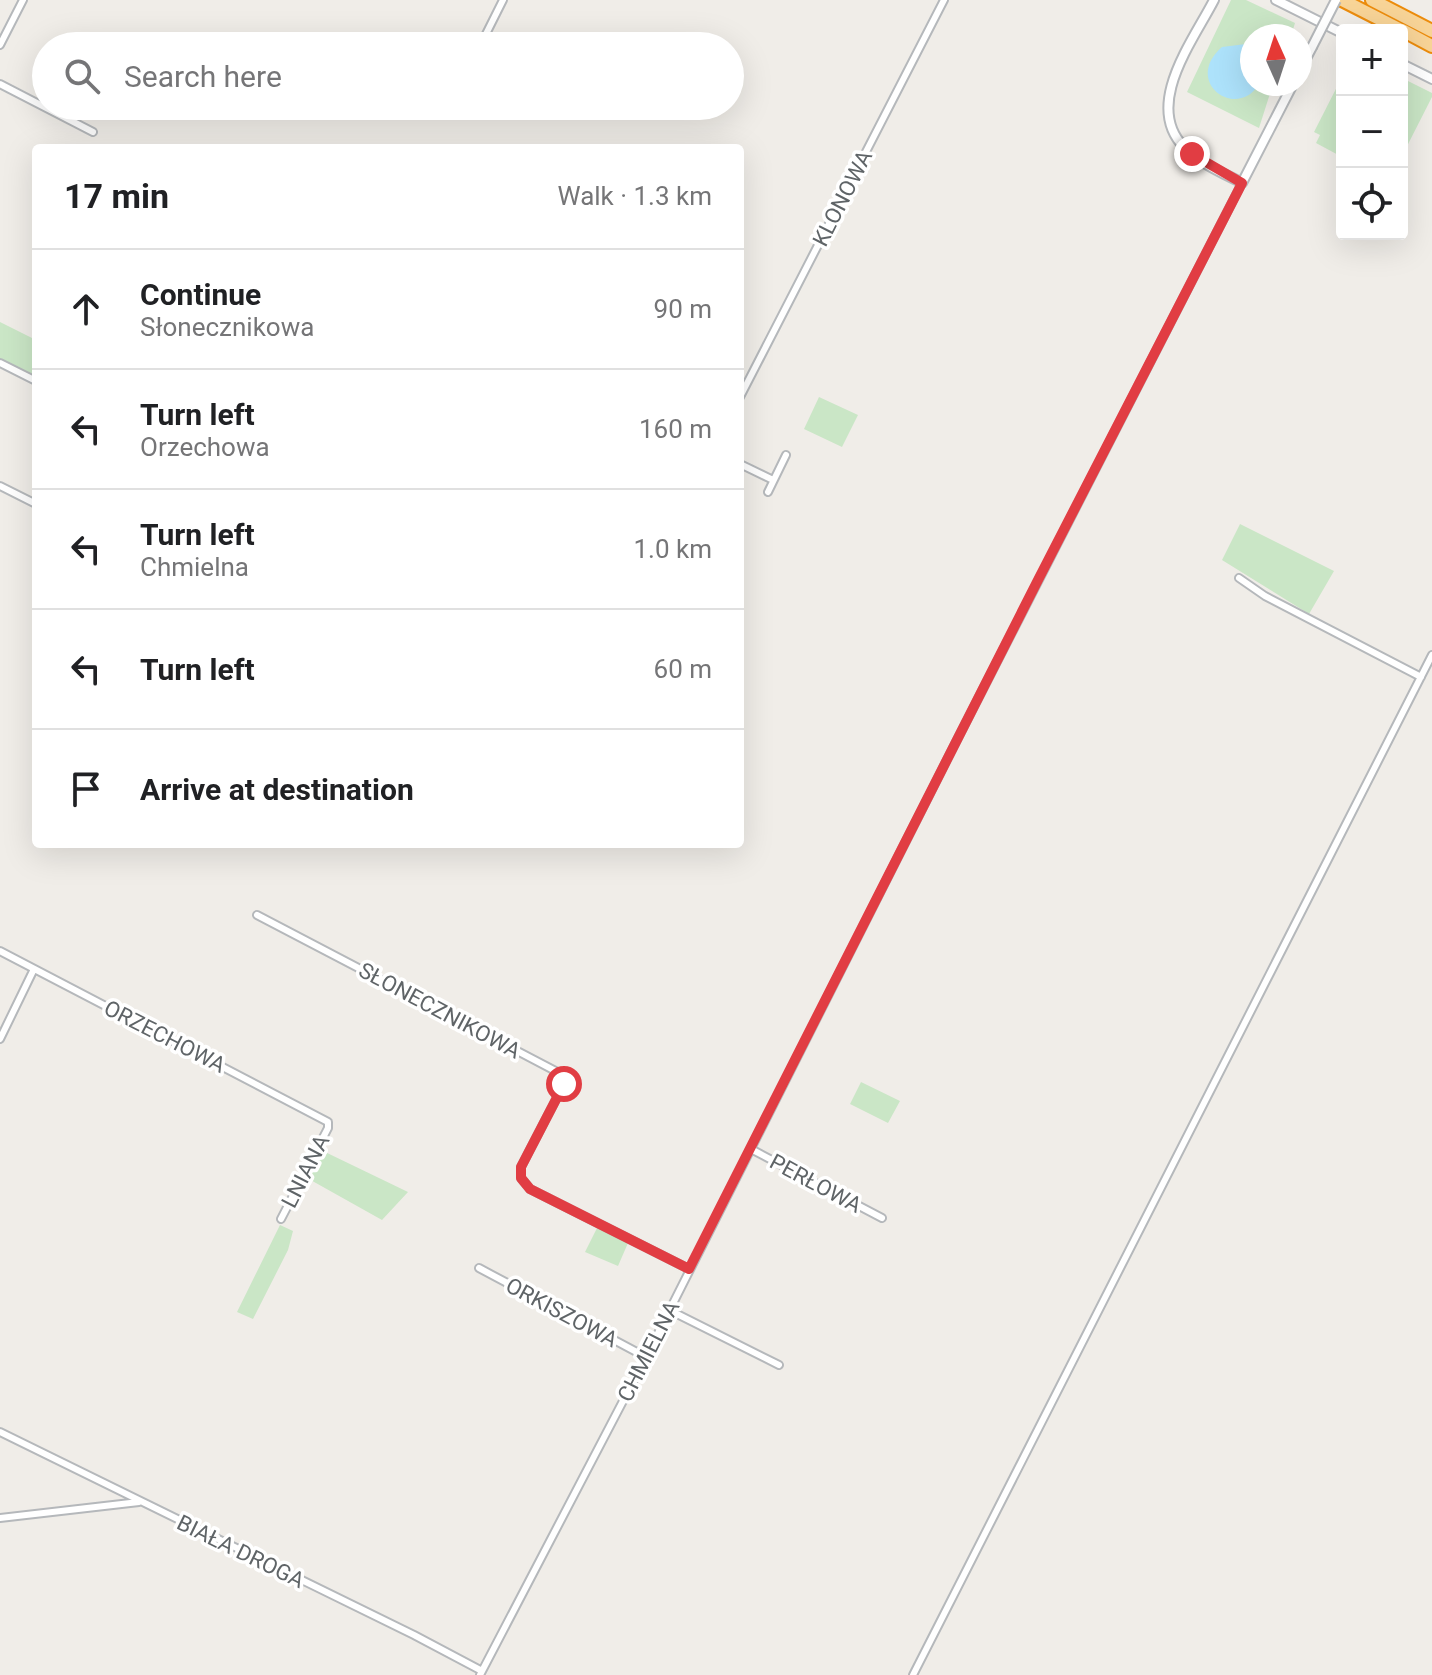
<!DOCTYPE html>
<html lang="en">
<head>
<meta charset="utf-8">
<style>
  :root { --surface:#fff; --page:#f2f2f2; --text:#202124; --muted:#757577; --line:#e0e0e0 }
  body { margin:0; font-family:Roboto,sans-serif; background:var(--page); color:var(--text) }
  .controls { position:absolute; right:24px; top:24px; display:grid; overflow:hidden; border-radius:8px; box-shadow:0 8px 32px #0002 }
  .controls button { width:72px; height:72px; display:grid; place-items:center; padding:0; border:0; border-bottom:2px solid var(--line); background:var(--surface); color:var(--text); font:40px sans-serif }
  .compass { position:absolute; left:1240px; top:24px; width:72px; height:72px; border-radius:50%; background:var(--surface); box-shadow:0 8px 32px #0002; rotate:357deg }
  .stop { position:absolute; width:24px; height:24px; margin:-18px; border:6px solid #e13d43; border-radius:50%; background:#fff }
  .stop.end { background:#e13d43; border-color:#fff; box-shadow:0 2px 8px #0008 }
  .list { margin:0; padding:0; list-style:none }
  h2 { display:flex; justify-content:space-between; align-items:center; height:104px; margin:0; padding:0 32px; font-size:34px }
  h2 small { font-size:26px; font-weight:400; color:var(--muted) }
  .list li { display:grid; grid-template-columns:52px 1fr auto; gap:24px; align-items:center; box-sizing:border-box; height:120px; padding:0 32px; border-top:2px solid var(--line) }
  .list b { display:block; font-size:30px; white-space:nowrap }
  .list p { margin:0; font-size:26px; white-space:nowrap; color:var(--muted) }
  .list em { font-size:26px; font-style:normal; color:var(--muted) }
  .icon { flex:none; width:44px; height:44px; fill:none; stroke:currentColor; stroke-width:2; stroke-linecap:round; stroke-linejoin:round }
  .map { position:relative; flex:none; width:1432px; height:1675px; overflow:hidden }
  .search { position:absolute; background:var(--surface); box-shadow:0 8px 32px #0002; left:32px; top:32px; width:712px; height:88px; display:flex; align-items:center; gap:20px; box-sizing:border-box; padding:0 28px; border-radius:44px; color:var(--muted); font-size:30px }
  .panel { position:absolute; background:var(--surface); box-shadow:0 8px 32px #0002; left:32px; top:144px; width:712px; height:704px; border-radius:8px }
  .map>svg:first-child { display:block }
  .green { fill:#cae6c6 }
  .water { fill:#ade2fb }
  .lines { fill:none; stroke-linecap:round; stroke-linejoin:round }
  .minor-casing { stroke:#b5b8bb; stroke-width:10 }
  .tertiary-casing { stroke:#b5b8bb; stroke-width:12 }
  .motorway-casing { stroke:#ec8c0c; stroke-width:16 }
  .minor { stroke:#fff; stroke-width:6 }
  .tertiary { stroke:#fff; stroke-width:8 }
  .motorway { stroke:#f8d497; stroke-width:12 }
  .tertiary-bridge-casing { stroke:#b5b8bb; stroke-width:12; stroke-linecap:butt }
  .tertiary-bridge { stroke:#fff; stroke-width:8 }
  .route { stroke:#e13d43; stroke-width:10 }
  .labels { text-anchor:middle; stroke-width:7; stroke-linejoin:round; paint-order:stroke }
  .street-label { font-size:22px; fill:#5f6467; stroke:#fff }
</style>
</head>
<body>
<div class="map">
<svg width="1432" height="1675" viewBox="0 0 1432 1675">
  <rect width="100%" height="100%" fill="#f0ede8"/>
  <path class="green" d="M1231 0H1246L1295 23 1291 36H1252V84H1273L1259 128 1187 92Z
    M1342 77V157L1316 143 1320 135 1314 132Z
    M1402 78 1432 93V97L1402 156Z
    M0 322 36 340V376L0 359Z
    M819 397 858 415 842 447 804 429Z
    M1240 524 1334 571 1309 614 1222 560Z
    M861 1082 900 1101 888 1123 850 1104Z
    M323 1151 408 1192 382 1220 307 1178Z
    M280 1225 293 1231 288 1250 253 1319 237 1312Z
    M597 1228 628 1243 618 1266 585 1252Z"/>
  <path class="water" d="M1246 44 1252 47V84H1259C1237 121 1182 82 1222 47Z"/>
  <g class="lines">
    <defs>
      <path id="minor" d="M0 45 23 0
        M480 46 503 0
        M0 84 93 132
        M0 363 36 381
        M740 397 944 0
        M740 464 773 480
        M0 486 36 504
        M768 492 786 455
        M1239 578 1265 596 1421 677
        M257 915 565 1076 564 1084 521 1167V1178L530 1189 689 1269
        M0 951 328 1122V1128L281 1219
        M0 1039 34 969
        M751 1149 882 1218
        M479 1268 646 1357
        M669 1310 779 1365
        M0 1432 414 1635 482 1671
        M0 1518 139 1502
        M480 1675 646 1357 958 738 1242 183
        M913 1675 1432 655"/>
      <path id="tertiary" d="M1214 0C1193 41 1143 105 1184 147 1199 163 1223 173 1242 183L1293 84
        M1276 0 1342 33
        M1402 64 1432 79
        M1300 70 1312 47"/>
      <path id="motorway" d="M1342 0 1401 30
        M1372 0 1432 31
        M1402 30 1432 46"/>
    </defs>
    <use href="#minor" class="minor-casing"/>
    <use href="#tertiary" class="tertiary-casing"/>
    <use href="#motorway" class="motorway-casing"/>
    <use href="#minor" class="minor"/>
    <use href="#tertiary" class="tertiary"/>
    <use href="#motorway" class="motorway"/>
    <defs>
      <path id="tertiary-bridge" d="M1312 47 1336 0"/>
    </defs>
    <use href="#tertiary-bridge" class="tertiary-bridge-casing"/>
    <use href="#tertiary-bridge" class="tertiary-bridge"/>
  </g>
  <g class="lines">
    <path class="route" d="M564 1084 521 1167V1178L530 1189 689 1269 1038 580 1238 191 1242 183 1192 154"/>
  </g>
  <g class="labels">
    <g class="street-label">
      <text transform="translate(842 198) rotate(-63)" y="8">KLONOWA</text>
      <text transform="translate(440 1010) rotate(28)" y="8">SŁONECZNIKOWA</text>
      <text transform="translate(165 1036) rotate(27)" y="8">ORZECHOWA</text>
      <text transform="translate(305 1171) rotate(-63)" y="8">LNIANA</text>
      <text transform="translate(816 1183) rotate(28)" y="8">PERŁOWA</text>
      <text transform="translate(562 1312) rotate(28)" y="8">ORKISZOWA</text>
      <text transform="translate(648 1351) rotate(-63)" y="8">CHMIELNA</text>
      <text transform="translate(241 1551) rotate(26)" y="8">BIAŁA DROGA</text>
    </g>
  </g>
</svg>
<div class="controls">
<button>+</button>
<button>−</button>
<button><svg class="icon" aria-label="locate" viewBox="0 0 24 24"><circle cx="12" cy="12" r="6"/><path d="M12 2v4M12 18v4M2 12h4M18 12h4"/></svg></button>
</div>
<svg class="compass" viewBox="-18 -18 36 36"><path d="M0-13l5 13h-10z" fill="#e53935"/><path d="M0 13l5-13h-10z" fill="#757577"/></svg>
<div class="stop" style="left:564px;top:1084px"></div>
<div class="stop end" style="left:1192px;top:154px"></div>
<div class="search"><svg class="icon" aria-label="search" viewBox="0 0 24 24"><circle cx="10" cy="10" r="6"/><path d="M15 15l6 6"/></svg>Search here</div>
<section class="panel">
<h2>17 min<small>Walk · 1.3 km</small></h2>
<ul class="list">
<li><svg class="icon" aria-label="ahead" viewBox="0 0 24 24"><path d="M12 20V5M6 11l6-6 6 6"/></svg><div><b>Continue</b><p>Słonecznikowa</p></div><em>90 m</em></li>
<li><svg class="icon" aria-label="left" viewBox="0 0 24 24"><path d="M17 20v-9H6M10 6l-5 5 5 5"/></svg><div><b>Turn left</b><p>Orzechowa</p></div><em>160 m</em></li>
<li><svg class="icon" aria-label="left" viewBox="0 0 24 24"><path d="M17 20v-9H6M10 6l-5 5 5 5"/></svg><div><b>Turn left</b><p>Chmielna</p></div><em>1.0 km</em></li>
<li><svg class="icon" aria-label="left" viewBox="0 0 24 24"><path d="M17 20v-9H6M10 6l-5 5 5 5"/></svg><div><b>Turn left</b></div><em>60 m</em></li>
<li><svg class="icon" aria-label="arrive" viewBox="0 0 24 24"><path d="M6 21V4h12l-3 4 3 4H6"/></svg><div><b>Arrive at destination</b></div></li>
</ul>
</section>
</div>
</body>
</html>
